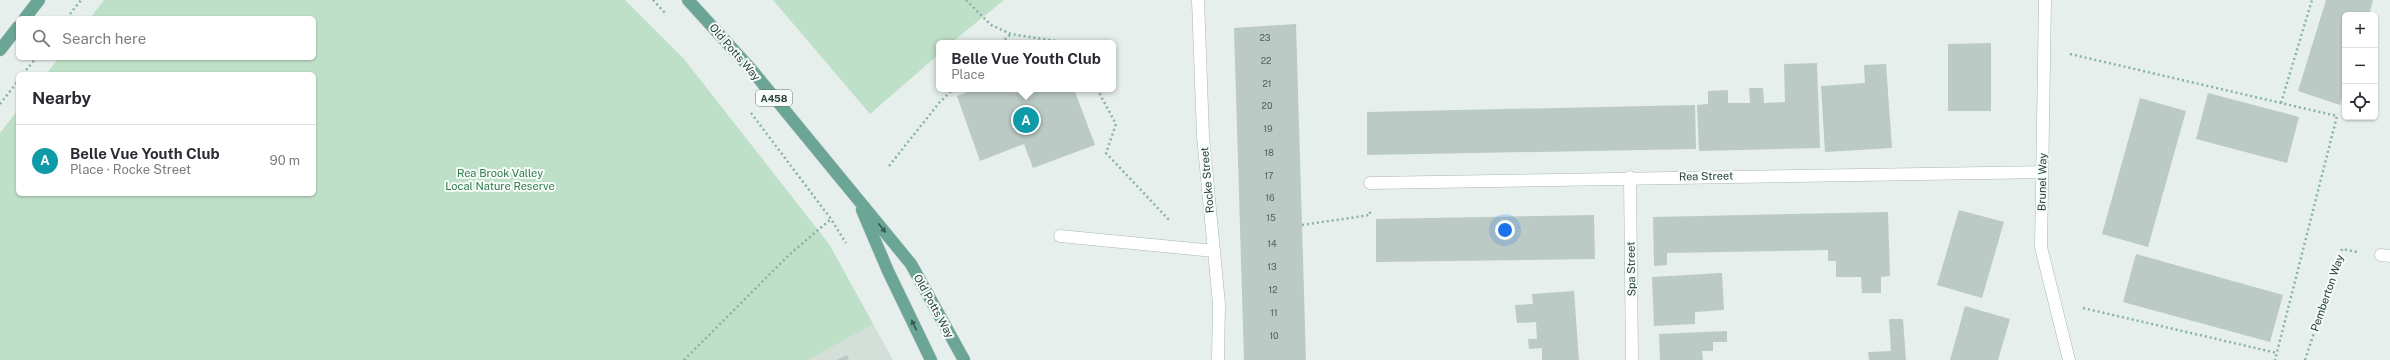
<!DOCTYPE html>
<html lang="en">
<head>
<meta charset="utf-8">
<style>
  :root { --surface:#fff; --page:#f7f7f7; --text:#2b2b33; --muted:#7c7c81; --line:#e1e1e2; --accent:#0f766e }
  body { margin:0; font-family:"Public Sans",sans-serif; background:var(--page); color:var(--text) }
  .controls { position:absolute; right:12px; top:12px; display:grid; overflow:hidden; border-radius:6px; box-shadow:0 1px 3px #0004 }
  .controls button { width:36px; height:36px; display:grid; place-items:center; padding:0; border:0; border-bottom:1px solid var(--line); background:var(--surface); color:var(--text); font:20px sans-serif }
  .you { position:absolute; left:1505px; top:230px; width:14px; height:14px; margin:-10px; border:3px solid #fff; border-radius:50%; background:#1a73e8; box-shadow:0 0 0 6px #1a73e833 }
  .badge { display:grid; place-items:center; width:26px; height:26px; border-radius:50%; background:var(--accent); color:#fff; font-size:13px; font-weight:700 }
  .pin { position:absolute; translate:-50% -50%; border:2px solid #fff; box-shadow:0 1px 4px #0006 }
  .popup { position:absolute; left:936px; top:40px; width:180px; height:52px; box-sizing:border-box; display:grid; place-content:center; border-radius:6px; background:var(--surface); filter:drop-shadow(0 1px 3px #0005); font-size:13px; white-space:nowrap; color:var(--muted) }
  .popup b { font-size:15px; color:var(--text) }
  .popup::after { content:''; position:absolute; left:50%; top:100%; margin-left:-8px; border:8px solid transparent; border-top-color:var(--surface) }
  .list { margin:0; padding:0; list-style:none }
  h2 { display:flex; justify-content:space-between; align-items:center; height:52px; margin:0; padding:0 16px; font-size:17px }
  h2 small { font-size:13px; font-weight:400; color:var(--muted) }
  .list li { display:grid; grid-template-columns:26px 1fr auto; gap:12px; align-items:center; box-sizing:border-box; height:72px; padding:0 16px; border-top:1px solid var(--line) }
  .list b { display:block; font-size:15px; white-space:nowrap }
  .list p { margin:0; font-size:13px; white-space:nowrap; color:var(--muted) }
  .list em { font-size:13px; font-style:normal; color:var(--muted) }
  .icon { flex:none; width:22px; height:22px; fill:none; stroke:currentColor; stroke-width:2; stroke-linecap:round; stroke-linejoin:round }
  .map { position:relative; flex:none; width:2390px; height:360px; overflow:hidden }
  .search { position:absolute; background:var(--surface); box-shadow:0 1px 3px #0004; left:16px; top:16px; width:300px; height:44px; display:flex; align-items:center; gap:10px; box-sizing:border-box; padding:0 14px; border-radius:6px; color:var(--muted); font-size:15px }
  .panel { position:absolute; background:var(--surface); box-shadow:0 1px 3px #0004; left:16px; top:72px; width:300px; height:124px; border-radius:6px }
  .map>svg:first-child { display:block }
  .built { fill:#d4dfda }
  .green { fill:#bfe0c8 }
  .building { fill:#bbcac4 }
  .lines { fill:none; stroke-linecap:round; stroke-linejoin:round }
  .minor-casing { stroke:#a8b8b2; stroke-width:13 }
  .major-casing { stroke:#c2cac8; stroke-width:13 }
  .path { stroke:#86b3a5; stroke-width:2.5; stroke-dasharray:2 3; stroke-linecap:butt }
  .minor { stroke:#fff; stroke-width:12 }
  .major { stroke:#6aa596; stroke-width:12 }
  .oneway { fill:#365b51 }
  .labels { text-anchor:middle; stroke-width:4; stroke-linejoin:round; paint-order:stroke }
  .number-label { font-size:9px; fill:#4a645c }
  .shield { fill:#f7fbf9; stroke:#637a73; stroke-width:1 }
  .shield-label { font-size:10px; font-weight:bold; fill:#24423a }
  .street-label { font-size:11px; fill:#24423a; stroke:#f7fbf9 }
  .park-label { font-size:11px; fill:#2d7a4b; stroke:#f7fbf9 }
</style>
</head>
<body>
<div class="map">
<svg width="2390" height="360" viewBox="0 0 2390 360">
  <rect width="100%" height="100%" fill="#e6efeb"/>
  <path class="built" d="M829 244 893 360H728Z"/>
  <path class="green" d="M104 0H625L684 59 829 244 873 324 808 360H0V133L18 110V194H314V74H46L59 58H314V18H90Z
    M773 0H1004L951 43H939V54L870 114Z"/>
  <path class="building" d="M2326 0H2373L2369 15H2345V89L2340 105 2298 91Z
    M1296 24 1306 360H1244L1234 28Z
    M1991 43V111H1948V44Z
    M1817 63 1820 148 1699 151 1697 105 1708 104V91L1728 90V103H1750L1749 88H1763L1764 103 1785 102 1784 64Z
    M1886 64 1892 148 1825 152 1821 86 1865 83 1864 65Z
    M975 89H1074L1095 145 1033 168 1024 144 980 161 957 96Z
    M2208 93 2299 117 2287 163 2196 139Z
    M2140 98 2186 111 2148 247 2102 234Z
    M1695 105 1696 149 1367 155V112Z
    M1959 210 2004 222 1982 298 1937 285Z
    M1888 212 1890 276 1881 277V293H1862L1861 277H1836V261H1828V250L1667 253V265L1654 266 1653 217Z
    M1594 215 1595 259 1376 262V219Z
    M2136 254 2283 295 2270 342 2123 302Z
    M1722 273 1724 310 1695 312V324L1654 326 1652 277Z
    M1574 291 1579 360H1542V348L1529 349 1528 339H1537L1536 322 1517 323 1515 305 1533 304 1532 294Z
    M1965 306 2010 319 1998 360H1950Z
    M1889 319H1903L1906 360H1869L1868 352 1891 351Z
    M1727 331V342H1713V351H1702L1703 360H1660L1659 334Z
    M847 355 849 360H836Z"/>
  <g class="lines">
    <defs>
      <path id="minor" d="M1198 0 1203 136 1219 304 1218 360
        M2045 0 2041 247 2069 360
        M1630 177 1632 360
        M1370 183 2042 172
        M1060 236 1214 251
        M2381 255 2390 256"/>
      <path id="major" d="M688 0 750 68 911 264 964 360
        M25 18 39 0
        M0 50 18 27
        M862 210 888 271 931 360"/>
    </defs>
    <use href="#minor" class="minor-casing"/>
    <use href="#major" class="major-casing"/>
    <path class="path" d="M653 0 665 13
      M966 0 991 25 1011 34 1069 43
      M67 18 81 0
      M1001 43 1011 34
      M2070 54 2337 116 2275 360
      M23 74 36 58
      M1097 89 1116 124 1106 153 1169 220
      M2281 103 2312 0
      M0 104 18 81
      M751 113 831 219 846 243
      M889 166 939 103 953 89
      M1302 225 1370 215V209
      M2083 308 2277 353
      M684 360 790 254 831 219
      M2305 360 2342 249 2357 252"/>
    <use href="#minor" class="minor"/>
    <use href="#major" class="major"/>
  </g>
  <defs><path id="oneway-solid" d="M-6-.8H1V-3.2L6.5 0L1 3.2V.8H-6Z"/></defs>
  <g class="oneway">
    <use href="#oneway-solid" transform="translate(882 228) rotate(51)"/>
    <use href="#oneway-solid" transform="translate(914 325) rotate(-116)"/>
  </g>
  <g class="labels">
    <g class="number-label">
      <text x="1265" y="41">23</text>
      <text x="1266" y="64">22</text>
      <text x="1267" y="87">21</text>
      <text x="1267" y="109">20</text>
      <text x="1268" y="132">19</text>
      <text x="1269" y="156">18</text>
      <text x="1269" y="179">17</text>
      <text x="1270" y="201">16</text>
      <text x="1271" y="221">15</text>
      <text x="1272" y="247">14</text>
      <text x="1272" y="270">13</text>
      <text x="1273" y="293">12</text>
      <text x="1274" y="316">11</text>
      <text x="1274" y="339">10</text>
    </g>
    <rect class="shield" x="756" y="90" width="36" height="16" rx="3"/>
    <g class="shield-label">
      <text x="774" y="102">A458</text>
    </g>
    <g class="street-label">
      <text transform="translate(735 52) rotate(49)" y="4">Old Potts Way</text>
      <text transform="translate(1706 176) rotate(-1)" y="4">Rea Street</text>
      <text transform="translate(1207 180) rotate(-95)" y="4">Rocke Street</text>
      <text transform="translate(2042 182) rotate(-89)" y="4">Brunel Way</text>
      <text transform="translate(1631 269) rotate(-91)" y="4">Spa Street</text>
      <text transform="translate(2327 293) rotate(-71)" y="4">Pemberton Way</text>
      <text transform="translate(934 306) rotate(61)" y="4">Old Potts Way</text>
    </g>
    <g class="park-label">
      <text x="500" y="177">Rea Brook Valley<tspan x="500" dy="13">Local Nature Reserve</tspan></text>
    </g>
  </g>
</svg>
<div class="controls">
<button>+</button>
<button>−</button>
<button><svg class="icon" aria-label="locate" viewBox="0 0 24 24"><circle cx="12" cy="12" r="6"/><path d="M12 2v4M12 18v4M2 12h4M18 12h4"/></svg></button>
</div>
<div class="you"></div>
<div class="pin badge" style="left:1026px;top:120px;background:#0f9aa8">A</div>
<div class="popup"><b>Belle Vue Youth Club</b>Place</div>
<div class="search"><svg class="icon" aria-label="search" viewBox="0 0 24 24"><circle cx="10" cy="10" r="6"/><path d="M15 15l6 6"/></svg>Search here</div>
<section class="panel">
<h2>Nearby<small></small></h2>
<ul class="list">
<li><span class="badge" style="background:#0f9aa8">A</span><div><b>Belle Vue Youth Club</b><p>Place · Rocke Street</p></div><em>90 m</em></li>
</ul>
</section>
</div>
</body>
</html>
